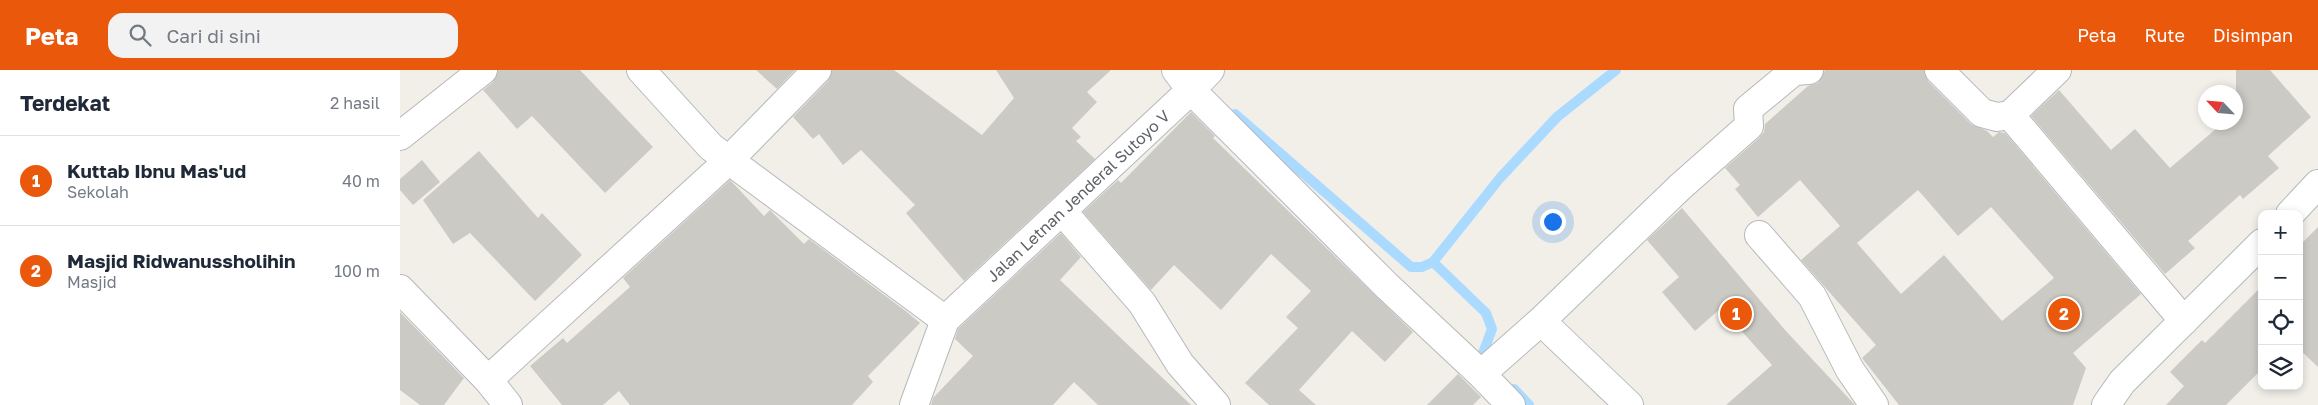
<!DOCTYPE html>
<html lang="id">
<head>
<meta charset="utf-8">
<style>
  :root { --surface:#fff; --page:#f2f2f3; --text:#1f2937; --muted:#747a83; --line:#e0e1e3; --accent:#ea580c }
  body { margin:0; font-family:"Golos Text",sans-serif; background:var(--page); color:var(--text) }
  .controls { position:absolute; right:15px; bottom:15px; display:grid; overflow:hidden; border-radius:10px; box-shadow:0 2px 8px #0003 }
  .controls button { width:45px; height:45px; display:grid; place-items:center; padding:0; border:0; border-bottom:1px solid var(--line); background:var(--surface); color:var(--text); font:25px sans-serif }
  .compass { position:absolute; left:1798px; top:15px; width:45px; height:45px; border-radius:50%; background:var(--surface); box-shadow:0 2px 8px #0003; rotate:296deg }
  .you { position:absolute; left:1152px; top:151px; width:18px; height:18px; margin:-12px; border:4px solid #fff; border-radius:50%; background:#1a73e8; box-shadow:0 0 0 8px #1a73e833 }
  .badge { display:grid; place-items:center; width:32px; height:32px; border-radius:50%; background:var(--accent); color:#fff; font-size:16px; font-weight:700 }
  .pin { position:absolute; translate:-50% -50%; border:2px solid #fff; box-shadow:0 1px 5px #0006 }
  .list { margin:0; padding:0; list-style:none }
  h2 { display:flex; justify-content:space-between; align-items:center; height:65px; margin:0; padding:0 20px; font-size:21px }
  h2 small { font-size:16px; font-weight:400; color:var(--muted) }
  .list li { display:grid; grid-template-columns:32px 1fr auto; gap:15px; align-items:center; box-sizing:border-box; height:90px; padding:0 20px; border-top:1px solid var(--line) }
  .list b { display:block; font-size:19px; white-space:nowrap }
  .list p { margin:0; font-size:16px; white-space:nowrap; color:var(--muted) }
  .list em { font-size:16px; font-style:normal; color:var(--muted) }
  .icon { flex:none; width:28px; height:28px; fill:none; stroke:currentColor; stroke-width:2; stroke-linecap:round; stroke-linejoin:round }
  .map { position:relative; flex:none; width:1918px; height:335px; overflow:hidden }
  header { display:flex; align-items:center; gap:30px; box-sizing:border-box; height:70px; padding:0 25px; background:var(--accent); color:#fff }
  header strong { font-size:24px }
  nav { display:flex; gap:28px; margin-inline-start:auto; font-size:18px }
  .search { width:350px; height:45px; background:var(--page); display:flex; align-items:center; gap:12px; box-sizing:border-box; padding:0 18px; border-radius:15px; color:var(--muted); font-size:19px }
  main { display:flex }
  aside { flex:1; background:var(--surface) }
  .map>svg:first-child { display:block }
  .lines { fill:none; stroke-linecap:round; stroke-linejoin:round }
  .stream { stroke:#aadaff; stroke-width:10 }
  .building { fill:#cccac5; fill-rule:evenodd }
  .minor-casing { stroke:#b5b8bc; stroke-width:30 }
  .minor { stroke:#fff; stroke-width:28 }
  .labels { text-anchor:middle; stroke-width:4; stroke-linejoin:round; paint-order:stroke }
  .street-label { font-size:16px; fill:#5f6368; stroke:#fff }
</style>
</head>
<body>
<header>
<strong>Peta</strong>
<div class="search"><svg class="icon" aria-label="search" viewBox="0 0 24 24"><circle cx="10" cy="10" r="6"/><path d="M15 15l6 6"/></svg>Cari di sini</div>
<nav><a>Peta</a><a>Rute</a><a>Disimpan</a></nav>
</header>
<main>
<aside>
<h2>Terdekat<small>2 hasil</small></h2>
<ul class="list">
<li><span class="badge">1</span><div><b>Kuttab Ibnu Mas'ud</b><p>Sekolah</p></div><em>40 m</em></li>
<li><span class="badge">2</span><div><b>Masjid Ridwanussholihin</b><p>Masjid</p></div><em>100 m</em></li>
</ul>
</aside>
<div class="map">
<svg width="1918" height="335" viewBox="0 0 1918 335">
  <rect width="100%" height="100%" fill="#f1efe8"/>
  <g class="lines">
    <path class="stream" d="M835 44 1011 197H1022L1033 192
      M1091 294 1083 283 1092 259 1086 243 1033 192 1100 108 1157 47 1216 0
      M1114 319 1129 335"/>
  </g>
  <path class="building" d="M98 0H180L253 77 205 123 132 46 117 59 83 20 93 12Z
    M356 0H395L377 19Z
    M432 0H494L582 65 614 28 596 0H711L687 22 697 32 672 58 681 67 676 71 695 89 564 211 506 143 515 135 461 80 443 95 419 64 413 69 393 47 428 11Z
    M1425 0H1524L1528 11 1571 54 1587 61 1593 67 1599 62 1605 63 1741 224 1673 283 1686 298 1673 335H1499L1462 288 1476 275 1401 190 1440 156 1400 110 1358 147 1335 119 1340 115 1325 98 1359 68 1364 62 1365 54 1408 16 1418 13ZM1518 120 1558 166 1591 137 1654 208 1602 251 1544 185 1501 224 1457 173Z
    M1836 0H1870L1911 47 1868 86 1879 98 1843 129 1840 125 1788 171 1795 178 1765 204 1631 46 1659 20 1711 80 1735 59 1770 98 1824 52H1836Z
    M791 42 815 66 813 68 1013 262 985 292 952 261 899 320 916 335H869L845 313 898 258 886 247 911 221 871 184 821 240 774 195 751 220 683 142 718 110 721 113Z
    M79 81 138 148 142 143 182 185 135 231 70 163 53 174 23 130Z
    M22 90 40 112 13 135 0 120V109Z
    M330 110 364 146 370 140 404 174 409 169 507 242 520 253 468 306 473 312 452 335H230L219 321 203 335H162L130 296 163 268 167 273 230 217 223 208Z
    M1282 138 1385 260 1455 335H1326L1372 295 1321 238 1295 261 1262 222 1279 207 1247 170Z
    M1918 157V297L1899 279V176Z
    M661 163 681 187 660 210 791 335H698L674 312 653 335H531L533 328 573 286 555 269 558 259Z
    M1862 213V303L1860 301 1826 335H1766L1784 316 1770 302 1802 270 1805 273 1860 218 1858 217Z
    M0 242 64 308 44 335H20L0 320Z
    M1058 304 1081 327 1073 335H1027Z"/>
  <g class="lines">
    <defs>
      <path id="minor" d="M241 0 311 77 545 250 514 335
        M776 0 791 20 987 216 1081 304 1111 335
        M1539 0 1582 43 1597 47 1610 45 1784 251
        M1610 45 1657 0
        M0 66 83 0
        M662 141 742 233 780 294 816 335
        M1890 144 1918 114
        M1359 165 1412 226 1450 300 1474 335
        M0 219 88 310 108 335
        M545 250 791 20 810 0
        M1141 251 1229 335
        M1081 304 1141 251 1280 117 1349 56 1348 39 1394 1 1409 0
        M88 310 328 91 417 0
        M1706 335 1722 312 1862 173"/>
    </defs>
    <use href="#minor" class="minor-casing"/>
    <use href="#minor" class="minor"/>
  </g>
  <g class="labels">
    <g class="street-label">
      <text transform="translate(678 126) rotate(-43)" y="6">Jalan Letnan Jenderal Sutoyo V</text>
    </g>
  </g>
</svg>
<div class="controls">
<button>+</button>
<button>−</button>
<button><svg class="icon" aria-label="locate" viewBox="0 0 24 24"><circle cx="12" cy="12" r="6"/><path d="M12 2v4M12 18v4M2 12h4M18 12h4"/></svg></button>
<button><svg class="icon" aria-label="layers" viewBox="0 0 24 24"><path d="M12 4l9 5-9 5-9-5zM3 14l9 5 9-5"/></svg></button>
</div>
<svg class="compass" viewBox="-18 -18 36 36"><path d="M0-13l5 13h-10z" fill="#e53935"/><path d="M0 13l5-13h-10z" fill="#747a83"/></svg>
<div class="you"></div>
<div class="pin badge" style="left:1336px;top:244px">1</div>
<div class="pin badge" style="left:1664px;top:244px">2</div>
</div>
</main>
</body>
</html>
